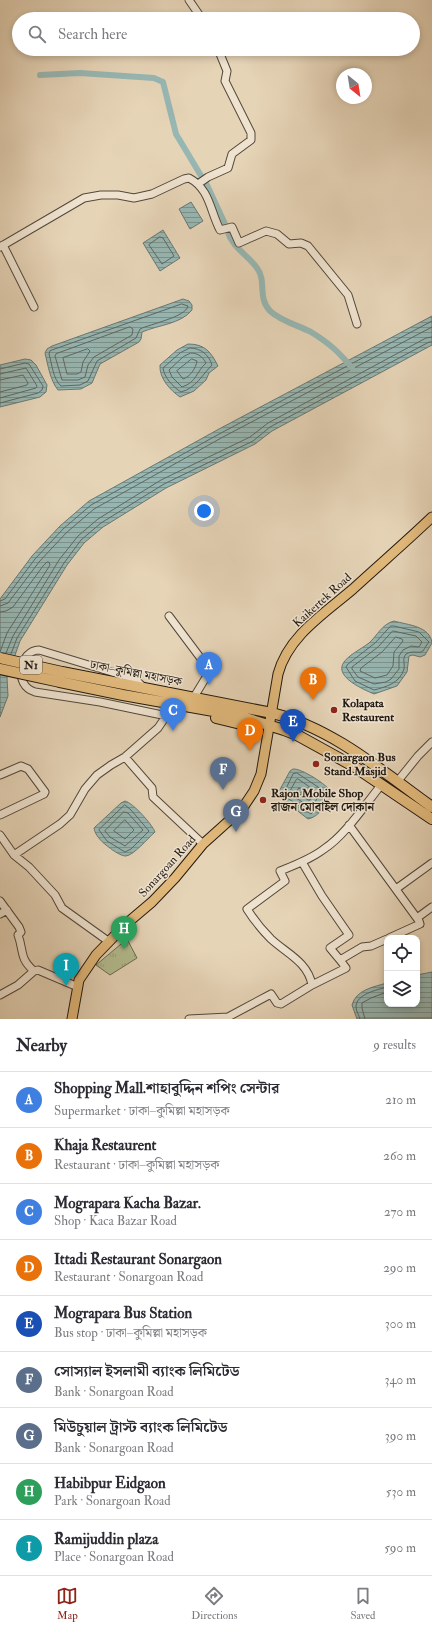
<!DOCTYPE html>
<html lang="en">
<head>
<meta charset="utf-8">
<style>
  :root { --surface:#fff; --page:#f7f7f7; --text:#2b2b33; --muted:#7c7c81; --line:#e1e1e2; --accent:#8f2418 }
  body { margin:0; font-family:"IM FELL Double Pica","Noto Serif Bengali",serif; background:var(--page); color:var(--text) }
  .controls { position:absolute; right:12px; bottom:12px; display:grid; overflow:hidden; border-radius:8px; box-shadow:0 2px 6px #0003 }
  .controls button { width:36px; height:36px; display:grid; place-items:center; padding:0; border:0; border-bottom:1px solid var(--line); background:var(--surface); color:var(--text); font:20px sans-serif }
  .compass { position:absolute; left:336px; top:68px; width:36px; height:36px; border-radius:50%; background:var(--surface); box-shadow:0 2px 6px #0003; rotate:150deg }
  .you { position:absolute; left:204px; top:511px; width:14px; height:14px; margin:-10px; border:3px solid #fff; border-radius:50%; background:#1a73e8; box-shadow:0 0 0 6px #1a73e833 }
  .badge { display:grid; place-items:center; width:26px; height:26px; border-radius:50%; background:var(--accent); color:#fff; font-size:13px; font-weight:700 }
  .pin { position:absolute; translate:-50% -33px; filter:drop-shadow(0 1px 2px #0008) }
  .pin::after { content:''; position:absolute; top:21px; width:14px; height:12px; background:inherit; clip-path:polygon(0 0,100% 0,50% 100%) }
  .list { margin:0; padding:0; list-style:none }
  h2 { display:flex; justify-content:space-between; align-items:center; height:52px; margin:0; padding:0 16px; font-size:17px }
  h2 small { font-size:13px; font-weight:400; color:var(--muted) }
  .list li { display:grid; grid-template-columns:26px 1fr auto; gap:12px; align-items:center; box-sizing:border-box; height:56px; padding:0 16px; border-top:1px solid var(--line) }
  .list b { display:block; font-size:15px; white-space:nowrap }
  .list p { margin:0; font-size:13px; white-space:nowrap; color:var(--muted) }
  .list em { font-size:13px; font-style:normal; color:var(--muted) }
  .icon { flex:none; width:22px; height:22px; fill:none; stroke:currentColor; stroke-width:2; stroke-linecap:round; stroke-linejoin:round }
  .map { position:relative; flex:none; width:432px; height:1019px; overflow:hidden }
  .search { position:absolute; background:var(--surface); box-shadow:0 2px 6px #0003; left:12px; right:12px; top:12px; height:44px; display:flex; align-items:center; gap:10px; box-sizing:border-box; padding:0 14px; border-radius:22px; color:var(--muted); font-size:15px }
  .sheet { height:556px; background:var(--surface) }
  nav { display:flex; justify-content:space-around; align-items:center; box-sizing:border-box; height:56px; border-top:1px solid var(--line); background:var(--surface); font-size:11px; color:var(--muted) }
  nav a { display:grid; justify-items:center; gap:2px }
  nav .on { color:var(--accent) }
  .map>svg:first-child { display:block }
  .park { fill:url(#park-tufts); stroke:#6a6b50 }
  .water { fill:url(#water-rules); stroke:#687872 }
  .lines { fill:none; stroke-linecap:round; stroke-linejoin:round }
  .shore { stroke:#5c6862; stroke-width:1 }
  .canal { stroke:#97b7b3; stroke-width:6 }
  .minor-casing { stroke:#52483a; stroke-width:9 }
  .major-casing { stroke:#211910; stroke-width:11 }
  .highway-casing { stroke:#211910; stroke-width:12 }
  .minor { stroke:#efe3d0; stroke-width:7 }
  .major { stroke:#e3ba7c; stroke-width:9 }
  .highway { stroke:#e3ba7c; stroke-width:10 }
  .highway-bridge-casing { stroke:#211910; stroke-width:12; stroke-linecap:butt }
  .highway-bridge { stroke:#e3ba7c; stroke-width:10 }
  .poi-dot { fill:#8f2418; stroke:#efe3d0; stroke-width:1.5 }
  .labels { text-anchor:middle; stroke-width:3; stroke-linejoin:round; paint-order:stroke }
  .shield { fill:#efe3d0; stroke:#5f564a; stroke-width:1 }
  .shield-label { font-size:11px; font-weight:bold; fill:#211910 }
  .street-label { font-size:12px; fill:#211910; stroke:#efe3d0 }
  .poi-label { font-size:12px; font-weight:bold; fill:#211910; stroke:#efe3d0; text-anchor:start }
</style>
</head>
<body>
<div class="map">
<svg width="432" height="1019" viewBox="0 0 432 1019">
  <defs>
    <pattern id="park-tufts" width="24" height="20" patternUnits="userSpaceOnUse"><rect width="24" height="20" fill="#b4bd8f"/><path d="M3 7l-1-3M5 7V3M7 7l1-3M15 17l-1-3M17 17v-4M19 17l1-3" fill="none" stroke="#9aa27a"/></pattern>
    <pattern id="water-rules" width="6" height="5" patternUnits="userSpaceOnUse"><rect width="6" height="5" fill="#97b7b3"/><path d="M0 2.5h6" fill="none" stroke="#7b9490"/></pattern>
  </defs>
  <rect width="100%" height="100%" fill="#e6d4b7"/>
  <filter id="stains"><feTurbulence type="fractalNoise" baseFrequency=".005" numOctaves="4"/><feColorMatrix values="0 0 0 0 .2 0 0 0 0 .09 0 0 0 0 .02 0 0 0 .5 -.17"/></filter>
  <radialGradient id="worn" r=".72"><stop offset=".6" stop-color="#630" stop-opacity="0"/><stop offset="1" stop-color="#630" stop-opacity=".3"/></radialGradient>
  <path class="park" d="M127 939 137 958 110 975 96 965Z"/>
  <path class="water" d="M191 202 203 221 190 229 179 209Z
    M163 230 180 258 160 271 143 243Z
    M183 299 189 301 192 305V310C181 324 158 325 142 332L141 339 139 342 100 364 92 383 81 389 58 390C50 380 48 365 45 353L47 349 52 346Z
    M432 316V345L272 431 255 444 166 488 103 527 84 543 67 565 20 641 7 678 8 696 0 717V599L32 556 60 526 89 501 219 429Z
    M188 344C205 344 211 352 218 366L209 373 206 380 194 391 180 397C170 390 159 378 160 365L177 350Z
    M25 359 31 360 36 365 47 385 46 392 40 397 0 407V365Z
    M394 621C408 625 430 626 432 643L425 655 420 657 413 655 409 656 407 672 397 686 374 694C365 690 333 677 344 662 349 655 361 649 369 643 377 636 382 624 394 621Z
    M293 769C301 768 328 785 332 793 328 803 319 817 308 819L277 795 290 771Z
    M125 801C133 803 152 824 155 832 148 838 134 855 126 856 120 856 111 849 106 845 101 841 95 835 94 828L121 803Z
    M432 972V1019H357L352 1005C356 990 373 987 387 983V1004H417V975Z"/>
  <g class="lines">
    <path class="shore" d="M160 237 163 238 174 256 162 264 149 245Z
      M182 304 188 306C186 317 150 324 140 329L136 338 97 361 88 381 80 385 61 386C53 379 52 364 49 354L50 351Z
      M130 327 133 329 132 335 94 357 88 365 85 377 78 380H62L55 356 56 354Z
      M190 348C201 348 209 355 212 365 202 375 196 388 181 392 173 387 164 377 163 368L180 353Z
      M88 349 90 351 83 362 81 372 77 374H67L63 358Z
      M191 353C198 353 203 357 206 363 196 372 197 382 182 387L172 377 169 370 183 357Z
      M192 359 197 361C196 368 190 377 183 379L177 371Z
      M0 369 25 363 29 364 43 386 42 390 38 393 0 403
      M0 374 26 368 37 386 36 388 0 398
      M0 380 23 375 28 383 27 385 0 392
      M0 601 5 599 35 559 63 529 91 505 221 433 432 321
      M0 606 8 603 39 562 66 533 94 509 223 437 432 327
      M0 612 6 611 13 607 43 566 47 562H49L50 565 7 633 0 652
      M391 626H394L419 632 429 642C427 644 425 648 423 651 419 654 413 650 406 654 402 659 405 663 404 669 400 683 386 687 374 690L355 681 346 667 348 664 375 643Z
      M393 631 416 636 422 642 419 647 411 646 403 650 399 656V669L391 679 386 682 374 684 358 677 352 669V667L378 647Z
      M396 637 402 639 403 641 394 652 393 666 387 675 375 678 360 671 361 668 382 652Z
      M6 653 13 636 59 560 78 536 98 519 161 480 250 437 268 423 426 338 432 337
      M11 654 17 638 64 563 81 540 101 523 164 484 253 441 270 427 429 342H432
      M297 773 327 793 319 806 311 814 283 795 293 774Z
      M298 779 320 794 311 808 289 793 296 780Z
      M299 788 312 795 310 800H308L297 792Z
      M125 805 131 810 149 831 131 849 125 852 107 841 99 830Z
      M124 812 128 813 143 830 125 846 110 837 105 831Z
      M125 820 134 830 125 839 114 831Z
      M360 1019C359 1015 356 1011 356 1007 356 994 377 990 387 987
      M365 1019 362 1008V1003L371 998 387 992"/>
    <path class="canal" d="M40 75 80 73 154 78 163 82 176 134 203 179
      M207 185 225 224
      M227 230C233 249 247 254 257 268 267 281 257 297 270 311 281 321 297 325 311 332 329 343 339 352 352 368"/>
    <defs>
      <path id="minor" d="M189 0 202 19
        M198 184 208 177 228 168 232 154 251 140V133L225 81 227 71 218 49
        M3 245 34 307
        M0 247 84 198 101 195H118L134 198 152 194 184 179 189 178C210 189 210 211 220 230L232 227 239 243 266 231 277 234 289 244 301 243 308 246 348 295 357 324
        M169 616 208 668V674L194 697
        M144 688 135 679 39 650C20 650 12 685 35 692L100 702 167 716
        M125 757 152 788 153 797 203 844
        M0 775 21 766 28 769 45 792 44 794 0 815
        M397 782 418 756 432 742
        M349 825 419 921 420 924 389 938
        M0 835 14 855 29 867 55 895 62 908 108 941
        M14 855 60 824 70 815 85 789 97 775 111 765 125 757 158 728 171 709
        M302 862 322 896 349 935 330 948 340 960
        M396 889 432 863
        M0 901 19 927 21 932 18 935C24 951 19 958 34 971L18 985 0 995
        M0 914 7 910
        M417 918 432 907
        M34 971 38 970 78 987
        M312 985 346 968 340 960 362 947 371 946 387 939
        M189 1019 228 1017 271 994 277 1003 281 1004 312 985C308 962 286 953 271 939 262 930 254 920 247 909L285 881 280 871C295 865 311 859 324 849 344 836 363 808 378 789"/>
      <path id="major" d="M72 1019 79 980 96 955 126 924 152 902 175 878 203 844 242 809 254 791 261 774 278 674C288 636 325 613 353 589 379 565 406 542 432 517"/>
      <path id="highway" d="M62 672 272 713C332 728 382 771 432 807
        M60 682 123 695 236 715 284 730 297 735 355 767 432 819
        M216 718 253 727"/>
    </defs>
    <use href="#minor" class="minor-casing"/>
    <use href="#major" class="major-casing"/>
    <use href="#highway" class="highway-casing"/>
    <use href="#minor" class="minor"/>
    <use href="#major" class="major"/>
    <use href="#highway" class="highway"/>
    <defs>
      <path id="highway-bridge" d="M0 658 62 672
        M0 669 60 682"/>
    </defs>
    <use href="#highway-bridge" class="highway-bridge-casing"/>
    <use href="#highway-bridge" class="highway-bridge"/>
  </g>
  <g class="poi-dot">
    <circle cx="334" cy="710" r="4"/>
    <circle cx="316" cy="764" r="4"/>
    <circle cx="263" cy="800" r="4"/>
  </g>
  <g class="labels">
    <rect class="shield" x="20" y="656" width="22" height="18" rx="3"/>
    <g class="shield-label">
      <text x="31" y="669">N1</text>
    </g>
    <g class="street-label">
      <text transform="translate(322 600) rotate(-42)" y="4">Kaikertek Road</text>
      <text transform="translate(136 673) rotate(11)" y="4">ঢাকা–কুমিল্লা মহাসড়ক</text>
      <text transform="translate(167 866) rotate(-48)" y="4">Sonargoan Road</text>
    </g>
    <g class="poi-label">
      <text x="342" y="707">Kolapata<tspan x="342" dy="14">Restaurent</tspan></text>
      <text x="324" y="761">Sonargaon Bus<tspan x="324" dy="14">Stand Masjid</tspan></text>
      <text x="271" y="797">Rajon Mobile Shop<tspan x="271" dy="14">রাজন মোবাইল দোকান</tspan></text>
    </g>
  </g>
  <rect width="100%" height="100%" filter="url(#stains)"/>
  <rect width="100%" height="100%" fill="url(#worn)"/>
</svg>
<div class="controls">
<button><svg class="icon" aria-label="locate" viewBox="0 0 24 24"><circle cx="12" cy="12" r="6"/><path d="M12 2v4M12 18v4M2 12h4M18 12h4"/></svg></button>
<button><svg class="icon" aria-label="layers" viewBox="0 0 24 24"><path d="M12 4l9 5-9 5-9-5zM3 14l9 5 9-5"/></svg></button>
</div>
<svg class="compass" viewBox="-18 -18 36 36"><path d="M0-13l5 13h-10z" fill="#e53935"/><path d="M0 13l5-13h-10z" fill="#7c7c81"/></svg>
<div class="you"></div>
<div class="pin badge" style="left:209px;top:685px;background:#3f7fe0">A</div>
<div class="pin badge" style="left:313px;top:700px;background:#e8710a">B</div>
<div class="pin badge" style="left:173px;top:731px;background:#3f7fe0">C</div>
<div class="pin badge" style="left:250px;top:751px;background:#e8710a">D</div>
<div class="pin badge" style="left:293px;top:742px;background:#1a4fb4">E</div>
<div class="pin badge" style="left:223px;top:790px;background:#5c6f8a">F</div>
<div class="pin badge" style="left:236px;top:832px;background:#5c6f8a">G</div>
<div class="pin badge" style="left:124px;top:949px;background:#2e9e5b">H</div>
<div class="pin badge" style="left:66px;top:986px;background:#0f9aa8">I</div>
<div class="search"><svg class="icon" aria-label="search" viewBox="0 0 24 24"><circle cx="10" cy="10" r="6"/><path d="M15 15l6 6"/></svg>Search here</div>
</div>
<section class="sheet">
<h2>Nearby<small>9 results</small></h2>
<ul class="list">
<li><span class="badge" style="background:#3f7fe0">A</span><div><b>Shopping Mall.শাহাবুদ্দিন শপিং সেন্টার</b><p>Supermarket · ঢাকা–কুমিল্লা মহাসড়ক</p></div><em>210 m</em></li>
<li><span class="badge" style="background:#e8710a">B</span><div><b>Khaja Restaurent</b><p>Restaurant · ঢাকা–কুমিল্লা মহাসড়ক</p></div><em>260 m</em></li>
<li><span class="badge" style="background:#3f7fe0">C</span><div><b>Mograpara Kacha Bazar.</b><p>Shop · Kaca Bazar Road</p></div><em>270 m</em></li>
<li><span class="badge" style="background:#e8710a">D</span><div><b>Ittadi Restaurant Sonargaon</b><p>Restaurant · Sonargoan Road</p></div><em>290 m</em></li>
<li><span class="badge" style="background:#1a4fb4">E</span><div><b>Mograpara Bus Station</b><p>Bus stop · ঢাকা–কুমিল্লা মহাসড়ক</p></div><em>300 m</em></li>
<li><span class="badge" style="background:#5c6f8a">F</span><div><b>সোস্যাল ইসলামী ব্যাংক লিমিটেড</b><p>Bank · Sonargoan Road</p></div><em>340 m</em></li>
<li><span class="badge" style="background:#5c6f8a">G</span><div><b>মিউচুয়াল ট্রাস্ট ব্যাংক লিমিটেড</b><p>Bank · Sonargoan Road</p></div><em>390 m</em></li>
<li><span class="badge" style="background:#2e9e5b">H</span><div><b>Habibpur Eidgaon</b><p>Park · Sonargoan Road</p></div><em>530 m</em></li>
<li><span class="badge" style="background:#0f9aa8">I</span><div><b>Ramijuddin plaza</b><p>Place · Sonargoan Road</p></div><em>590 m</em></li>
</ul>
</section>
<nav>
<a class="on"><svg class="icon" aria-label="map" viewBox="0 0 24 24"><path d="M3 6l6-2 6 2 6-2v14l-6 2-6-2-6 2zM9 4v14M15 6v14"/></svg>Map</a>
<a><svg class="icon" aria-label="directions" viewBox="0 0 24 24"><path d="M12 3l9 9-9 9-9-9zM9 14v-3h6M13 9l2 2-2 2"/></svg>Directions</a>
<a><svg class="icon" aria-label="saved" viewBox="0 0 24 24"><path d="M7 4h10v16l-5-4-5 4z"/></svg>Saved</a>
</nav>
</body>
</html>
